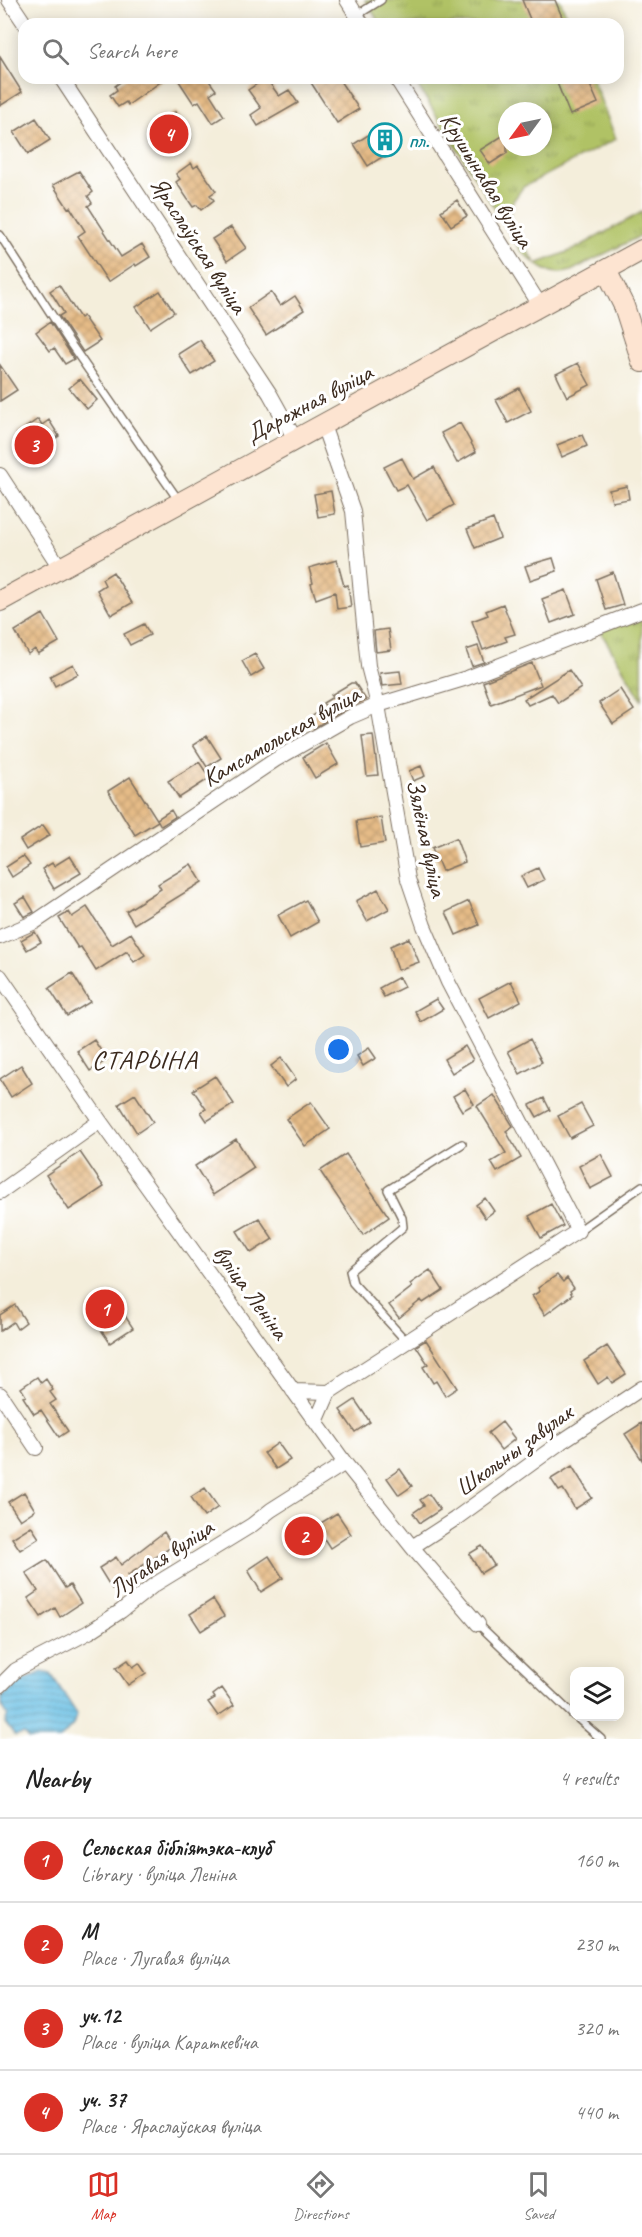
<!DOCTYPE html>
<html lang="en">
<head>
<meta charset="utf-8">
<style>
  :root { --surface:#fff; --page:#f6f6f6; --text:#222; --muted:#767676; --line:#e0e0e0; --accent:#d93025 }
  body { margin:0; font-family:Caveat,sans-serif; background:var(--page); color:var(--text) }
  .controls { position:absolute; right:18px; bottom:18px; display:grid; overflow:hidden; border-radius:12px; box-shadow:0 3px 15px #0003 }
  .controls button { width:54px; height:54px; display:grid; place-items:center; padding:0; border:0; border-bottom:2px solid var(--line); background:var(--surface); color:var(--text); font:30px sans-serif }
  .compass { position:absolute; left:498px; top:102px; width:54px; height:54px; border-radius:50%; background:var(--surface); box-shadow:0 3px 15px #0003; rotate:237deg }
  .you { position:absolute; left:339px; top:1050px; width:21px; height:21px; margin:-15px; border:4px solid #fff; border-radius:50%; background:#1a73e8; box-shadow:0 0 0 9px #1a73e833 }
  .badge { display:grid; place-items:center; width:39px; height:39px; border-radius:50%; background:var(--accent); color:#fff; font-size:20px; font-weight:700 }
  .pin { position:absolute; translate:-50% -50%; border:3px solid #fff; box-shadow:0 2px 6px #0006 }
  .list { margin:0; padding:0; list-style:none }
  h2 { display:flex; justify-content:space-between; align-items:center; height:78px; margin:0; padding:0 24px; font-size:26px }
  h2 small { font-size:20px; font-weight:400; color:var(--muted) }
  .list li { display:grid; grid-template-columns:39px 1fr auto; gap:18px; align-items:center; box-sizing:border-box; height:84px; padding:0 24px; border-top:2px solid var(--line) }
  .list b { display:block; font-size:22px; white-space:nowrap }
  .list p { margin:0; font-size:20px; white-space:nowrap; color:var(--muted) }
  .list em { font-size:20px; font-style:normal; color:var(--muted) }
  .icon { flex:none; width:33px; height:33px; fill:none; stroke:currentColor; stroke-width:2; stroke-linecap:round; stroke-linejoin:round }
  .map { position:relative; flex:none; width:642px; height:1739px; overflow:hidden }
  .search { position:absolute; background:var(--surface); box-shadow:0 3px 15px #0003; left:18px; right:18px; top:18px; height:66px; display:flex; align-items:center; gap:15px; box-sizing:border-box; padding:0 21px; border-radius:18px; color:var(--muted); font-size:22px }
  .sheet { height:414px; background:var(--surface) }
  nav { display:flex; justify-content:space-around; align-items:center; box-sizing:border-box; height:84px; border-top:2px solid var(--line); background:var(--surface); font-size:16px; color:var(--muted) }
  nav a { display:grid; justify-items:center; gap:3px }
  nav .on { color:var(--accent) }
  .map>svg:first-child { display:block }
  .grass { fill:url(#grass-tufts); stroke:#767642; stroke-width:1.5; fill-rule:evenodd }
  .water { fill:url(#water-rules); stroke:#517481; stroke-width:1.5 }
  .building { fill:url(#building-cross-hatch) }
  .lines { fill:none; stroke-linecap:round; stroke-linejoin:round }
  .lane-casing { stroke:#7c6f60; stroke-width:10 }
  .street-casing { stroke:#7c6f60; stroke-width:16 }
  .secondary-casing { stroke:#7c6f60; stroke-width:22 }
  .lane { stroke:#fff; stroke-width:7 }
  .street { stroke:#fff; stroke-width:14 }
  .secondary { stroke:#fde4d1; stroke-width:20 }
  .labels { text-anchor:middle; stroke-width:6; stroke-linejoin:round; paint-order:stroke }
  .culture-label { font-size:24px; fill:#0d838f; stroke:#fff; text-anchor:start }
  .street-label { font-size:24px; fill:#3b2a1e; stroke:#fff }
  .quarter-label { font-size:27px; letter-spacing:1.5px; fill:#3b2a1e; stroke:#fff }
</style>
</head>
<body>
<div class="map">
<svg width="642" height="1739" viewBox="0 0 642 1739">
  <defs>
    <pattern id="grass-tufts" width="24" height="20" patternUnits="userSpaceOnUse" patternTransform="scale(1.5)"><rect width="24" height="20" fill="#b0c265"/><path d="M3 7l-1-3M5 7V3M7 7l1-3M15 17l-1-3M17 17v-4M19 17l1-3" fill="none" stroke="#909e53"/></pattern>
    <pattern id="water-rules" width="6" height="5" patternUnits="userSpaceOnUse" patternTransform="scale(1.5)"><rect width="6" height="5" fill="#67bfe4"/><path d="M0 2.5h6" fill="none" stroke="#569bb8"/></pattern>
    <pattern id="building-cross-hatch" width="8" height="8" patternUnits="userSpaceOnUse" patternTransform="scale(1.5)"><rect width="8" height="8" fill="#e5bb87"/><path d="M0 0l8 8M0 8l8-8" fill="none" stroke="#c5a174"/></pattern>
  </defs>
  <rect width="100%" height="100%" fill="#fff"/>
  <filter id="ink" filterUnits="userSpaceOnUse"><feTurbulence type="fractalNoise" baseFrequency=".0167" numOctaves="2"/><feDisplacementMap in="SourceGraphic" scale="12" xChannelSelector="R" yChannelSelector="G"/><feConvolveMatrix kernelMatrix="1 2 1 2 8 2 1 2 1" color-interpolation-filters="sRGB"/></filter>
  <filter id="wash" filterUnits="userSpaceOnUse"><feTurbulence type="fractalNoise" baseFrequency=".008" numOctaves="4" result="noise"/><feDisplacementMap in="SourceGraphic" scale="24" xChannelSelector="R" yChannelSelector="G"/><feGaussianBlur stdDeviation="1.35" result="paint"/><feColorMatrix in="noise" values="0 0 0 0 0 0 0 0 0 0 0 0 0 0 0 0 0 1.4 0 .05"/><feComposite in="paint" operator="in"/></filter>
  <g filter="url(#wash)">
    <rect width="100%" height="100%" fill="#f4eedb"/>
    <path class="grass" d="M365 0H560L570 24H380Z
      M413 78H592L616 139 523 187 511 204 509 220 536 264 575 249 642 212V235L571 271C548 278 537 265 521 251ZM507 111H543V147H507Z
      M642 613V700L600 631Z"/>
    <path class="water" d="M42 1672 51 1674 77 1714 73 1725 60 1739H28L24 1734 15 1736 5 1723 8 1715 2 1706V1697L22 1681Z"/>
    <g id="blocks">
      <path class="building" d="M522 0H555L565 24H532Z
        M0 57 22 92 0 106Z
        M126 78H166L128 105 126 102 118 107 110 95 117 90 115 86Z
        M177 78H207L216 90 210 94 224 116 213 123 199 101 194 104Z
        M266 78 279 96 289 90 298 103 258 126 251 115 261 108 248 90Z
        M308 78H338L359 109 337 123Z
        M555 78H587L598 103 570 115Z
        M175 112 191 138 164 156 147 130Z
        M36 118 50 140 28 154 14 132Z
        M376 130 390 152 368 166 354 144Z
        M507 133V153L490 164 480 150Z
        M191 163 194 168 198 165 216 191 210 195 214 200 201 210 197 205 193 207 176 182 180 179 176 174Z
        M79 171 93 192 88 196 92 203 88 206 121 257 142 244 150 257 136 266 135 264 108 282 78 236 85 231 70 207 68 208 53 185Z
        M457 200 467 216 451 226 441 211Z
        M231 227 246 248 227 261 212 239Z
        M59 285 80 318 83 316 100 341 83 352 59 316 64 313 50 291Z
        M160 291 174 312 150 328 136 307Z
        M271 292 280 306 295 296 304 310 266 335 248 308Z
        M50 322 74 359 65 364 54 348 50 351 36 332Z
        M200 340 214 361 192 375 178 354Z
        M578 363 590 385 567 397 556 374Z
        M0 365 17 390 0 401Z
        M80 379 97 400 87 409 69 388Z
        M519 388 531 411 508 423 496 400Z
        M38 419 42 425 49 420 59 436 31 455 17 434Z
        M460 423 476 452 457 463 441 433Z
        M582 435 587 446 562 457 557 445Z
        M402 458 413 479 434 467 454 505 427 520 407 485 396 490 384 467Z
        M627 486 629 499 612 502 609 490Z
        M331 491 335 514 318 517 314 494Z
        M493 519 500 538 475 548 467 529Z
        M553 558 557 571 530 580 525 566Z
        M337 560 344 586 348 585 351 607 337 609 335 592 316 599 311 584 313 583 309 568Z
        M113 572 132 603 111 615 97 590 105 585 102 579Z
        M613 572 623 605 606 610 596 579Z
        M566 590 575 614 551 623 542 599Z
        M503 604 515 634 505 637 507 641 483 650 472 621 488 615 486 611Z
        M43 614 59 642 38 654 35 649 28 654 15 631Z
        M144 624 150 635 130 645 124 634Z
        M388 629 391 650 376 652 374 631Z
        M478 646 484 662 472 666 466 650Z
        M255 654 264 669 251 677 242 661Z
        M532 663 541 685 491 704 483 682Z
        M73 664 78 674 55 686 50 676Z
        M569 670 581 688 558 703 552 694 528 705 524 699Z
        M400 671 402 684 382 686 380 673Z
        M351 683H355L366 700 346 709 314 728 308 719 326 707 323 703 333 697 331 695Z
        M620 689 634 710 613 724 599 703Z
        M373 735 378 775 367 776 362 736Z
        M207 736 221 758 207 767 193 745Z
        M326 743 338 764 315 778 303 757Z
        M199 762 210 778 179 798 168 781Z
        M421 766 425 776 413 781 409 771Z
        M130 777 158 821 135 835 108 791Z
        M171 810 175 817 161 826 157 819Z
        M381 817 385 843 360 847 356 821Z
        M43 825 50 835 26 850 20 840Z
        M456 838 465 862 442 871 432 848Z
        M23 856 30 865 12 877 6 867Z
        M70 856 81 873 54 889 42 869 52 863 54 866Z
        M191 864 202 882 134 924 126 911 161 889 158 884Z
        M538 868 544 880 527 888 521 876Z
        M378 889 389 909 367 921 356 901Z
        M25 897 34 912 24 917 15 903Z
        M306 900 318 922 290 938 278 915Z
        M469 901 479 925 456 935 446 912Z
        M87 907 112 945 131 933 145 955 134 962 127 951 96 971 81 947 78 948 59 918 69 912 72 917Z
        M35 932 41 942 27 950 21 940Z
        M409 938 419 962 398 970 390 946Z
        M72 973 90 1002 67 1016 49 988Z
        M399 977 404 987 384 997 379 988Z
        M511 981 521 1001 489 1018 479 998Z
        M436 999 443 1009 421 1022 415 1011Z
        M530 1039 542 1062 520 1074 508 1051Z
        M94 1040 107 1060 90 1071 77 1051Z
        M465 1046 473 1060 452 1073 444 1059Z
        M369 1048 376 1058 363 1066 357 1056Z
        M281 1058 296 1079 286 1087 271 1066Z
        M21 1065 32 1083 11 1097 0 1079Z
        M215 1076 234 1104 207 1121 201 1112 206 1109 193 1090Z
        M465 1089 474 1104 462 1111 453 1096Z
        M135 1094 153 1122 137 1133 119 1104Z
        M494 1095 513 1126 506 1131 521 1158 497 1172 491 1162 506 1153 477 1106Z
        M544 1098 550 1110 537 1117 530 1105Z
        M311 1102 330 1129 305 1146 286 1119Z
        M581 1104 593 1126 570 1138 558 1116Z
        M236 1139 254 1168 213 1195 195 1166Z
        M80 1152 104 1187 69 1210 46 1175Z
        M346 1154 389 1217 363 1235 320 1171Z
        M601 1154 613 1177 590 1189 579 1166Z
        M485 1198 494 1211 485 1218 476 1205Z
        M551 1204 563 1226 541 1238 529 1216Z
        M259 1218 273 1239 251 1253 237 1231Z
        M430 1270 443 1290 423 1303 421 1300 399 1318 389 1305 412 1287 410 1284Z
        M557 1275 563 1282 567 1278 574 1288 570 1291 572 1295 545 1315 532 1296 540 1291 538 1288Z
        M110 1293 133 1328 110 1343 87 1309Z
        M15 1305 26 1322 17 1329 13 1322 0 1331V1315Z
        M426 1340 457 1388 445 1396 436 1381 433 1383 423 1367 428 1364 416 1346Z
        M607 1346 626 1374 612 1383 608 1377 598 1384 584 1361Z
        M37 1377 41 1383 46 1379 53 1390 50 1392 56 1400 50 1404 68 1431 59 1437 41 1410 34 1414 23 1397 26 1396 21 1388Z
        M355 1400 370 1422 355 1432 340 1410Z
        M502 1422 515 1439 501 1450 488 1433Z
        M642 1423V1460L625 1434Z
        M278 1443 290 1460 276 1469 264 1453Z
        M572 1466 592 1498 575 1509 563 1489 559 1491 551 1479Z
        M400 1469 412 1486 399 1495 387 1478Z
        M205 1488 218 1507 204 1517 191 1497Z
        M24 1492 35 1510 20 1520 8 1502Z
        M429 1494 440 1510 420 1523 413 1513 424 1505 420 1500Z
        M337 1513 351 1534 330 1548 316 1526Z
        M31 1526 39 1538 20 1550 12 1538Z
        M164 1532 173 1546 128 1575 129 1578 112 1589 99 1568 116 1557 121 1565Z
        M482 1546 494 1565 481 1573 469 1554Z
        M269 1556 283 1578 261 1592 248 1570Z
        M47 1560 65 1588 70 1585 81 1603 60 1617 55 1608 41 1617 28 1598 38 1591 26 1573Z
        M213 1599 224 1616 201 1631 190 1614Z
        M128 1660 133 1667 139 1663 146 1673 128 1685 116 1668Z
        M222 1688 234 1705 218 1716 208 1702 215 1698 213 1695Z"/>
    </g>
  </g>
  <g filter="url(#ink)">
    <use href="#blocks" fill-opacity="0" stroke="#7c6f60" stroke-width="1.5"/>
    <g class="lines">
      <defs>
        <path id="lane" d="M357 15 381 0
          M0 235 72 346 179 501
          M578 1231 642 1186
          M406 1341 353 1283 350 1271 403 1227 402 1218 388 1190 462 1144
          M478 1624 574 1716
          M575 1716 601 1739"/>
        <path id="street" d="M9 0 25 24
          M347 0 362 24
          M61 78 270 394 295 439
          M396 78 540 305
          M0 475 61 569
          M0 937 35 922 275 760 350 717 378 705 467 678 642 610
          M0 976 100 1121 345 1463 412 1547 478 1624
          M0 1192 100 1121
          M293 1391 329 1392 578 1231 448 982 424 926 408 879 378 705 368 666 353 511 323 425
          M0 1394 36 1448
          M316 1422 329 1392
          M412 1547 455 1519 561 1442 642 1388
          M0 1686 16 1670 89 1632 121 1611 154 1585 252 1525 271 1510 345 1463"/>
        <path id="secondary" d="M606 270 624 306 642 362
          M0 601 642 250"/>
      </defs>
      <use href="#lane" class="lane-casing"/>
      <use href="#street" class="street-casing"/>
      <use href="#secondary" class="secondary-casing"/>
      <use href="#lane" class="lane"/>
      <use href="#street" class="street"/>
      <use href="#secondary" class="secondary"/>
    </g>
  </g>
  <defs>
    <symbol id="building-ring" viewBox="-11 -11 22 22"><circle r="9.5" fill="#fff" stroke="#0f9aa8" stroke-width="1.5"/><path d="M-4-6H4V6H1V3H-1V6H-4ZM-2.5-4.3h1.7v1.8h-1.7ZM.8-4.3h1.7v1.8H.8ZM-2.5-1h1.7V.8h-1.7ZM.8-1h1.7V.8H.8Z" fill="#0f9aa8"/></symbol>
  </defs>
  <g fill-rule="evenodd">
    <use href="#building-ring" x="366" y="121" width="38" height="38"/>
  </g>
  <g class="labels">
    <g class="culture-label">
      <text x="408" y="148">пл.</text>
    </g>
    <g class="street-label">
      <text transform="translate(487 180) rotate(58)" y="8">Крушынавая вуліца</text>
      <text transform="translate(199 245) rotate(57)" y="8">Яраслаўская вуліца</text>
      <text transform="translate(309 403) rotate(-28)" y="8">Дарожная вуліца</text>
      <text transform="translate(281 736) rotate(-30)" y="8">Камсамольская вуліца</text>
      <text transform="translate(427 838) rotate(78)" y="8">Зялёная вуліца</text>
      <text transform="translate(251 1292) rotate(54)" y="8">вуліца Леніна</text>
      <text transform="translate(514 1450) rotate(-36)" y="8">Школьны завулак</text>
      <text transform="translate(161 1558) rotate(-34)" y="8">Лугавая вуліца</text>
    </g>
    <g class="quarter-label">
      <text x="145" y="1069">СТАРЫНА</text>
    </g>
  </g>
</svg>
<div class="controls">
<button><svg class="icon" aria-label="layers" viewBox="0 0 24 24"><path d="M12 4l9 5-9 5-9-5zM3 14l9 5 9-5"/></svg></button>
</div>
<svg class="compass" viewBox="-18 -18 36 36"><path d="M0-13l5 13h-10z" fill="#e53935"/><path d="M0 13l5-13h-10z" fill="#767676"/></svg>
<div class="you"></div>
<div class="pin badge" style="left:105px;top:1309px">1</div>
<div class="pin badge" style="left:304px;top:1536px">2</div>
<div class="pin badge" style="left:34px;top:445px">3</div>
<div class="pin badge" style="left:169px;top:134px">4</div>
<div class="search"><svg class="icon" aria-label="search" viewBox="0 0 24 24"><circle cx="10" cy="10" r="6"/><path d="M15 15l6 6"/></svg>Search here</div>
</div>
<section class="sheet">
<h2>Nearby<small>4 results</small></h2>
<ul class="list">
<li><span class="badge">1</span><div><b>Сельская бібліятэка-клуб</b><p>Library · вуліца Леніна</p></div><em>160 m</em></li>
<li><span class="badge">2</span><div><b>M</b><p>Place · Лугавая вуліца</p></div><em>230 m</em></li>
<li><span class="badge">3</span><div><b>уч.12</b><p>Place · вуліца Караткевіча</p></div><em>320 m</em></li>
<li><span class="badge">4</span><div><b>уч. 37</b><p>Place · Яраслаўская вуліца</p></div><em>440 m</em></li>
</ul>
</section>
<nav>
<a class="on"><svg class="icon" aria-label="map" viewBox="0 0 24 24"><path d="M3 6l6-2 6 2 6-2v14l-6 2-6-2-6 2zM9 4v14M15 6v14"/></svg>Map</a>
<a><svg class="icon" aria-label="directions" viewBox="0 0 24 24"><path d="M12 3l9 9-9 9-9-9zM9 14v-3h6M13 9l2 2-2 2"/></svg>Directions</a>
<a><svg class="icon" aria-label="saved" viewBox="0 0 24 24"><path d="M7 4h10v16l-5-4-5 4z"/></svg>Saved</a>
</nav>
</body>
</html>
